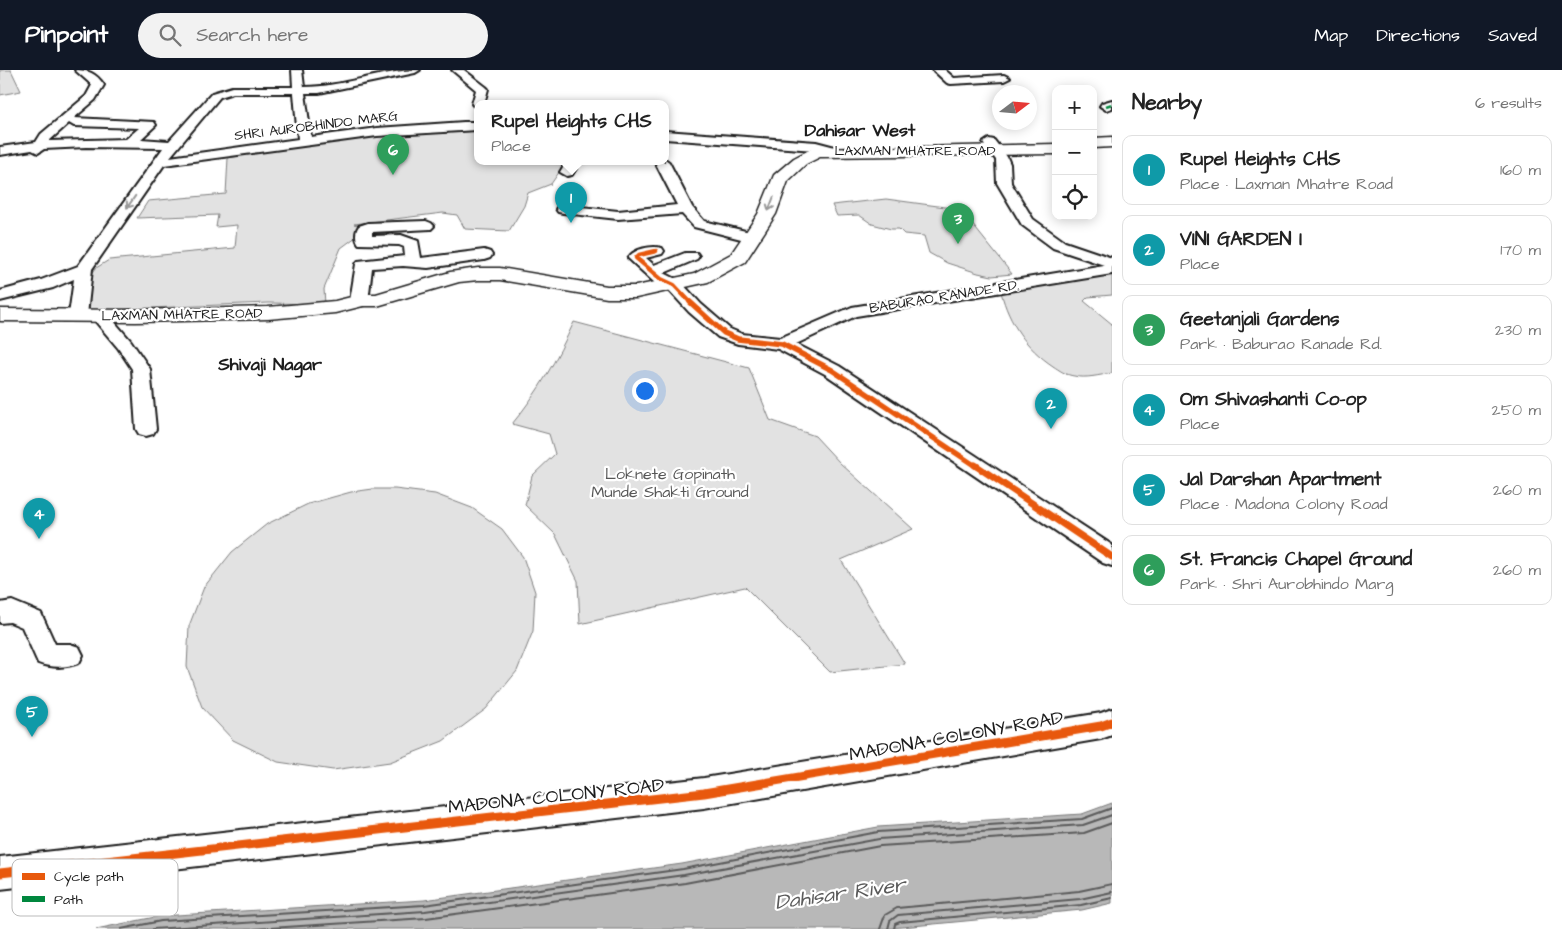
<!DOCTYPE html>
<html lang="en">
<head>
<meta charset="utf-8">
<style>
  :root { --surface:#fff; --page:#f2f2f2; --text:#222; --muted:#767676; --line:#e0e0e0; --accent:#111827 }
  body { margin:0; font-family:"Architects Daughter",sans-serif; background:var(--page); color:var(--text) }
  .controls { position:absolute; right:15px; top:15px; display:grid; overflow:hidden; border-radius:10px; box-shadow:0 2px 12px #0003 }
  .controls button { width:45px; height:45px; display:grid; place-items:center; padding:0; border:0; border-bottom:1px solid var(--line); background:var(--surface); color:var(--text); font:25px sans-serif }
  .compass { position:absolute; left:992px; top:15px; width:45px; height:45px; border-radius:50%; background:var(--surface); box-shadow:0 2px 12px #0003; rotate:74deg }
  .you { position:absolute; left:644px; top:320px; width:18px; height:18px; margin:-12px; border:4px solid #fff; border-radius:50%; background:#1a73e8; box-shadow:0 0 0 8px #1a73e833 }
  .badge { display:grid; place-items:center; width:32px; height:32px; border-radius:50%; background:var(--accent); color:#fff; font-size:16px; font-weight:700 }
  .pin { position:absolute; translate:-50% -41px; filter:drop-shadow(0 1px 2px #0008) }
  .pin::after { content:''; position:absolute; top:26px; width:18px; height:15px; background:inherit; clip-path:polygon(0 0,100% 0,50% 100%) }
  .popup { position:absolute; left:474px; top:30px; width:195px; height:65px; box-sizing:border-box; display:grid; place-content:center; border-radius:10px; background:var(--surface); filter:drop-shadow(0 1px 4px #0005); font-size:16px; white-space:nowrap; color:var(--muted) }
  .popup b { font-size:19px; color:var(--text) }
  .popup::after { content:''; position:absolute; left:50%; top:100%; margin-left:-10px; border:10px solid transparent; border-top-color:var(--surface) }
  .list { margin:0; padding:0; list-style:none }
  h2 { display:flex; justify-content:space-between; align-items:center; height:65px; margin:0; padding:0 20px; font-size:21px }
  h2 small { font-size:16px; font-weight:400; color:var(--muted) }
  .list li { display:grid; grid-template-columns:32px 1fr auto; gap:15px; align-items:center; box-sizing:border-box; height:70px; margin:0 10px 10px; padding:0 10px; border:1px solid var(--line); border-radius:10px }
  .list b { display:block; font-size:19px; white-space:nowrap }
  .list p { margin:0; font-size:16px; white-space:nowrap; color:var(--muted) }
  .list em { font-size:16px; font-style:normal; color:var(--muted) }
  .icon { flex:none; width:28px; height:28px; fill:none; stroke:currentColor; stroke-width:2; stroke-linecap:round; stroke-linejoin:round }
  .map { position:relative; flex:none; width:1112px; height:859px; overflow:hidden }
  header { display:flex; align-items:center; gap:30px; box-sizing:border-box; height:70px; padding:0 25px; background:var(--accent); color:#fff }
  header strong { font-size:24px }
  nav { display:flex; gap:28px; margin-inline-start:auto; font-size:18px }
  .search { width:350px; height:45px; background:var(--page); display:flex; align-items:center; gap:12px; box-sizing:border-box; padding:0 18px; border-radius:28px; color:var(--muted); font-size:19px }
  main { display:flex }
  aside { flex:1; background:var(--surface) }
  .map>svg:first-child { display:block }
  .green { fill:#e2e2e2; stroke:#7f7f7f }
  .water { fill:#b8b8b8; stroke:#7a7a7a }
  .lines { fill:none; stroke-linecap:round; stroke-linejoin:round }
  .shore { stroke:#5a5a5a; stroke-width:2 }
  .minor-casing { stroke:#1c1c1c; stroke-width:4 }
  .major-casing { stroke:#1c1c1c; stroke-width:3 }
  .minor { fill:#fff; fill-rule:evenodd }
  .major { fill:#fff; fill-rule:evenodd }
  .quiet { stroke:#00873e; stroke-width:2.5; stroke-dasharray:5.5 2.5; stroke-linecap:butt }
  .cycleway-far3-casing { stroke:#fff; stroke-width:6 }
  .cycleway-far2-casing { stroke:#fff; stroke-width:8 }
  .cycleway-far1-casing { stroke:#fff; stroke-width:10 }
  .cycleway-casing { stroke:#fff; stroke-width:12 }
  .cycleway-far3 { stroke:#e8590c; stroke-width:4.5 }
  .cycleway-far2 { stroke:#e8590c; stroke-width:5.5 }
  .cycleway-far1 { stroke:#e8590c; stroke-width:7 }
  .cycleway { stroke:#e8590c; stroke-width:9 }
  .oneway { stroke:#999 }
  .labels { text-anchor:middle; stroke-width:4.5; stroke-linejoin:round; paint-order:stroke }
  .far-street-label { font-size:14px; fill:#1c1c1c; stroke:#fff }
  .park-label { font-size:16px; fill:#575757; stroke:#fff }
  .far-district-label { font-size:18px; font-weight:bold; fill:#1c1c1c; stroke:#fff }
  .neighbourhood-label { font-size:18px; font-weight:bold; fill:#1c1c1c; stroke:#fff }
  .near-street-label { font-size:19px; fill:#1c1c1c; stroke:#fff }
  .near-water-label { font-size:21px; font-style:italic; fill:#5a5a5a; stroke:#fff }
  .key { fill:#fff; stroke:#bbb; stroke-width:1 }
  .key-label { font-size:14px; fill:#1c1c1c }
</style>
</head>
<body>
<header>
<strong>Pinpoint</strong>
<div class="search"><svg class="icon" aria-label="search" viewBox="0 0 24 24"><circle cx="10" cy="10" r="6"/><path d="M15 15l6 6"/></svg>Search here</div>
<nav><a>Map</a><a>Directions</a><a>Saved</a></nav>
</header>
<main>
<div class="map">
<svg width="1112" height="859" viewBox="0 0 1112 859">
  <rect width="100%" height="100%" fill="#fff"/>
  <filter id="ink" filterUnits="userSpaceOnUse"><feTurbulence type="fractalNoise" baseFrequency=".02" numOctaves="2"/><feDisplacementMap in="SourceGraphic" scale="10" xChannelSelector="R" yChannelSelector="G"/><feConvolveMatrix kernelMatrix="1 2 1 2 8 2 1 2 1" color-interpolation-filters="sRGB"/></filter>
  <g filter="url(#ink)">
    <path class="green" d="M0 0H11L21 21 0 25Z
      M477 59V92H566L551 114 528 123 524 136 509 161 465 159 457 145 443 143 354 154 368 158 341 178 324 219 325 234 268 233 79 241 68 238 96 198 109 190 235 178 237 155 216 157 218 145 137 148 148 131 226 124 228 88 344 67Z
      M886 129 960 139 1012 204 992 206 978 203 947 193 929 183 924 166 904 164 899 159H891L872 154 859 145 837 146 832 135Z
      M1112 202V225L1088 227 1084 231 1112 254V303C1100 305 1086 309 1074 306 1066 305 1059 300 1053 296 1026 278 1009 253 1001 222Z
      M574 252 749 298 770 350 815 366 840 393 913 459 841 490 905 594 830 602 745 517 580 554 578 511 555 464 525 435 532 406 555 384 549 364 512 354C538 323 557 289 574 252Z
      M373 419H395L435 424 472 438 502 459 523 487 535 522 533 561 517 601 486 639 443 671 390 692 333 700 278 692 233 670 202 637 187 597 189 556 204 517 232 482 267 454 308 434 351 422Z"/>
    <path class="water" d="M1112 733V833L1082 840 881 859H96L160 846 424 830 682 794 878 757 1082 744Z"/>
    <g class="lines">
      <path class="shore" d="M121 859 161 851 424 835 683 799 878 762 1082 749 1112 738
        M153 859 425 841 684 805 879 769 1083 755 1112 745
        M254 859 426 848 685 813 880 776 1084 763 1112 753
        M880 859 885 845 897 838 1079 821 1112 814
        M888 859 890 851 898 845 1080 829 1112 822
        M894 859 895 854 900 852 1081 835 1112 828"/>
      <defs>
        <path id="minor" d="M75 0C88 0 96 3 104 15L95 30 74 48 154 52 156 55 141 69 169 71 212 23 232 17H293L292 0H302L304 17C344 17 381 0 420 0L415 3 319 23H305L311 67 377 58 464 52H477V60L377 66 164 95 92 199 87 245 84 249 78 250 72 249 69 245 74 209 53 218 0 231V221L41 210 78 196 163 78 86 77 44 79 38 83 32 80 0 85V77L36 72 41 64 86 26 92 15ZM233 23H294L298 69 170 87 220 27ZM69 53 74 56 139 58 126 69 49 71Z
          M452 0H464L486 17 488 19 484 34H477V37L474 36 472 34 476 20Z
          M933 0H945L954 8 1004 5 1010 8 1004 11 951 14 947 13Z
          M1112 30V38L1106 40 1100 36 1102 33Z
          M665 61 816 72 835 77 837 80 830 84 815 80 665 69Z
          M989 69 994 70 1007 87 1010 94 1011 113 1033 149 1065 172 1112 188V204L856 246 796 274 839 296 1112 475V496L1103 493 825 304 778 279 738 274 718 267 689 242 668 219 655 213 628 188C634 179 651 175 662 178L664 181 662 184 646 188 654 195 685 183H697L699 186 697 189 664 203 680 211 701 234 730 259 742 264 780 268 852 237 1104 195 1053 178 1022 155 997 113 996 90 983 73Z
          M665 89 669 92 692 137 704 151 758 164 761 167 758 170 753 172 694 157 682 144 618 149 563 143 558 142 556 139 558 136 563 135 618 141 677 135 655 92H665Z
          M566 92H580L572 105 567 106 560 102Z
          M426 151 431 153 434 156 431 159 372 162V166L401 165 418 171 421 188 484 180 490 182 492 185 490 188 484 190 428 198 403 196 372 198 368 231 365 235 359 236 353 235 350 231 356 194 358 191 405 186 404 177 399 175 359 174C355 169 355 161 359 156L368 153Z
          M100 241 106 242 131 271 150 299 156 359 153 364 146 366 139 364 136 359 132 299 118 278 91 246 94 242Z
          M12 531 41 543 55 574H70L79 577 83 585 79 593C66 598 51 598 38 593L22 557 10 552 0 553V533Z
          M1112 639V665L1101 669 704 738 0 819V787L704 708 1101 643Z"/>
        <path id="major" d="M1112 67V77L1093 78V68Z
          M1056 74V84L820 87 806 94 788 111 776 144 745 192 708 212 636 228H607L500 210H478L459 212 377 236H363L335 243 268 249 136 252 0 251V239L136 240 268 237 335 231 363 224H376L450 202 478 198H500L607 216H636L694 204 731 184 758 144 774 105 794 88 811 79Z"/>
      </defs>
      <use href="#minor" class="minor-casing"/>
      <use href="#major" class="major-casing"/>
      <use href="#minor" class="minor"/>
      <use href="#major" class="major"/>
      <path class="quiet" d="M1106 36 1112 34"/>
      <defs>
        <path id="cycleway-far3" d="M656 181 639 185 636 188 661 209 674 215 691 233"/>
        <path id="cycleway-far2" d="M690 232 724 263 738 269 782 274 832 300 977 397"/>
        <path id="cycleway-far1" d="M975 395 1112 487"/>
        <path id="cycleway" d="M0 803 704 723 1101 656 1112 652"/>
      </defs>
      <use href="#cycleway-far3" class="cycleway-far3-casing"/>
      <use href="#cycleway-far2" class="cycleway-far2-casing"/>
      <use href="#cycleway-far1" class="cycleway-far1-casing"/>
      <use href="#cycleway" class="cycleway-casing"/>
      <use href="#cycleway-far3" class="cycleway-far3"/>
      <use href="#cycleway-far2" class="cycleway-far2"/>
      <use href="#cycleway-far1" class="cycleway-far1"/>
      <use href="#cycleway" class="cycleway"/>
    </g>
    <defs><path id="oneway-shaft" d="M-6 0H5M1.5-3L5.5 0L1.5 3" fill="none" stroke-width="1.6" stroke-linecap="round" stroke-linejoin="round" transform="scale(1.25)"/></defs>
    <g class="oneway">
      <use href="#oneway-shaft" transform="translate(131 132) rotate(125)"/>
      <use href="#oneway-shaft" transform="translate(771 134) rotate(111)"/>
    </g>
  </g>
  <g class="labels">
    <g class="far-street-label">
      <text transform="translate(316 55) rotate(-7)" y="5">SHRI AUROBHINDO MARG</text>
      <text x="915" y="85">LAXMAN MHATRE ROAD</text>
      <text transform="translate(944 226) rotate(-9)" y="5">BABURAO RANADE RD.</text>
      <text transform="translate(182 244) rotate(-1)" y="5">LAXMAN MHATRE ROAD</text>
    </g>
    <g class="park-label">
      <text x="670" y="409">Loknete Gopinath<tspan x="670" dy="18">Munde Shakti Ground</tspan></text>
    </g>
    <g class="far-district-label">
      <text x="860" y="66">Dahisar West</text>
    </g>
    <g class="neighbourhood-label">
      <text x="270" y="300">Shivaji Nagar</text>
    </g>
    <g class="near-street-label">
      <text transform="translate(956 665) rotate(-10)" y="7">MADONA COLONY ROAD</text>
      <text transform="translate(556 725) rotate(-6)" y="7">MADONA COLONY ROAD</text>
    </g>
    <g class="near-water-label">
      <text transform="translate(840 823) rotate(-8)" y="7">Dahisar River</text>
    </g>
  </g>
  <rect x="12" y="789" width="166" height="57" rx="8" class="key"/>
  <rect x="22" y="803" width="23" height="7" fill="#e8590c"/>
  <rect x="22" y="826" width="23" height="6" fill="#00873e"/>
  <g class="key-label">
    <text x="54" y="811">Cycle path</text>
    <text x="54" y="834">Path</text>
  </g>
</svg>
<div class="controls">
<button>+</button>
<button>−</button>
<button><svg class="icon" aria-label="locate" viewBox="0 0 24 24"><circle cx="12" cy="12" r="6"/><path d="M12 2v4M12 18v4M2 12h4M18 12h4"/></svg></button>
</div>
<svg class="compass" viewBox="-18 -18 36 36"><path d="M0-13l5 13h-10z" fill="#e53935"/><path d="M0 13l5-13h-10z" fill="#767676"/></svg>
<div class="you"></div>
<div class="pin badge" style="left:571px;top:153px;background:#0f9aa8">1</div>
<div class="popup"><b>Rupel Heights CHS</b>Place</div>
<div class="pin badge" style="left:1051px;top:359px;background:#0f9aa8">2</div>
<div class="pin badge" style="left:958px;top:174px;background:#2e9e5b">3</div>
<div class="pin badge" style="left:39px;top:469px;background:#0f9aa8">4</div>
<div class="pin badge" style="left:32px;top:667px;background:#0f9aa8">5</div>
<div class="pin badge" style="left:393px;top:105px;background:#2e9e5b">6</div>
</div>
<aside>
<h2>Nearby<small>6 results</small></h2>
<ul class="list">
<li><span class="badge" style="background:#0f9aa8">1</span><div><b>Rupel Heights CHS</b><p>Place · Laxman Mhatre Road</p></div><em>160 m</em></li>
<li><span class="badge" style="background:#0f9aa8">2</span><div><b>VINI GARDEN I</b><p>Place</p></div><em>170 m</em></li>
<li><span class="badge" style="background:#2e9e5b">3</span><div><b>Geetanjali Gardens</b><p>Park · Baburao Ranade Rd.</p></div><em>230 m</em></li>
<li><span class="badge" style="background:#0f9aa8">4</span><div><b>Om Shivashanti Co-op</b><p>Place</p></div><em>250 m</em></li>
<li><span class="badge" style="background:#0f9aa8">5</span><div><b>Jal Darshan Apartment</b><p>Place · Madona Colony Road</p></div><em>260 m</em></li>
<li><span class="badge" style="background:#2e9e5b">6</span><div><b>St. Francis Chapel Ground</b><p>Park · Shri Aurobhindo Marg</p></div><em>260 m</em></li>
</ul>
</aside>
</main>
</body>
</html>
